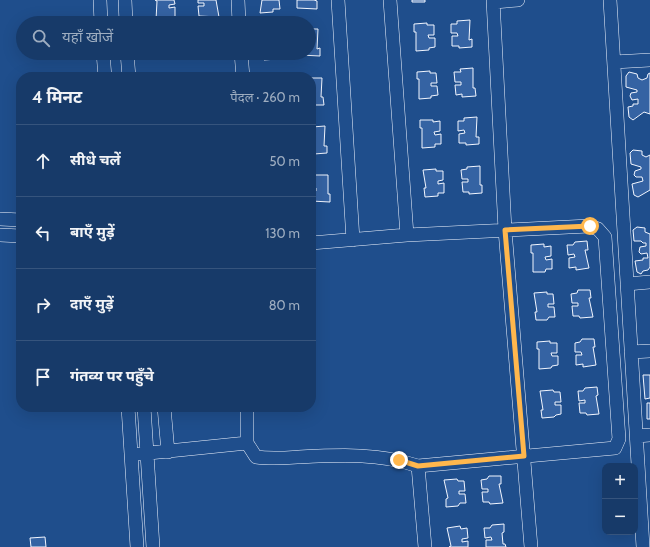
<!DOCTYPE html>
<html lang="hi">
<head>
<meta charset="utf-8">
<style>
  :root { --surface:#173a69; --page:#20416f; --text:#f1f3f6; --muted:#9eadc0; --line:#36547d }
  body { margin:0; font-family:Cabin,"Noto Sans Devanagari",sans-serif; background:var(--page); color:var(--text) }
  .controls { position:absolute; right:12px; bottom:12px; display:grid; overflow:hidden; border-radius:8px; box-shadow:0 4px 16px #0002 }
  .controls button { width:36px; height:36px; display:grid; place-items:center; padding:0; border:0; border-bottom:1px solid var(--line); background:var(--surface); color:var(--text); font:20px sans-serif }
  .stop { position:absolute; width:12px; height:12px; margin:-9px; border:3px solid #ffb74d; border-radius:50%; background:#fff }
  .stop.end { background:#ffb74d; border-color:#fff; box-shadow:0 1px 4px #0008 }
  .list { margin:0; padding:0; list-style:none }
  h2 { display:flex; justify-content:space-between; align-items:center; height:52px; margin:0; padding:0 16px; font-size:17px }
  h2 small { font-size:13px; font-weight:400; color:var(--muted) }
  .list li { display:grid; grid-template-columns:26px 1fr auto; gap:12px; align-items:center; box-sizing:border-box; height:72px; padding:0 16px; border-top:1px solid var(--line) }
  .list b { display:block; font-size:15px; white-space:nowrap }
  .list em { font-size:13px; font-style:normal; color:var(--muted) }
  .icon { flex:none; width:22px; height:22px; fill:none; stroke:currentColor; stroke-width:2; stroke-linecap:round; stroke-linejoin:round }
  .map { position:relative; flex:none; width:650px; height:547px; overflow:hidden }
  .search { position:absolute; background:var(--surface); box-shadow:0 4px 16px #0002; left:16px; top:16px; width:300px; height:44px; display:flex; align-items:center; gap:10px; box-sizing:border-box; padding:0 14px; border-radius:22px; color:var(--muted); font-size:15px }
  .panel { position:absolute; background:var(--surface); box-shadow:0 4px 16px #0002; left:16px; top:72px; width:300px; height:340px; border-radius:16px }
  .map>svg:first-child { display:block }
  .building { fill:#3563a3; stroke:#f2f6ff }
  .lines { fill:none; stroke-linecap:round; stroke-linejoin:round }
  .minor-casing { stroke:#f2f6ff; stroke-width:14 }
  .minor { stroke:#1f4e8c; stroke-width:13 }
  .route { stroke:#ffb74d; stroke-width:5 }
</style>
</head>
<body>
<div class="map">
<svg width="650" height="547" viewBox="0 0 650 547">
  <rect width="100%" height="100%" fill="#1f4e8c"/>
  <path class="building" d="M155 0H174L175 4 169 5V8L175 7V17H169V20H156L157 1Z
    M198 0H216L219 17 199 16 198 6H204V3H198Z
    M262 0H279L280 9H273V12L260 13Z
    M297 0H314L317 1V9L297 8Z
    M412 0H425V2H412Z
    M470 20 469 40 472 39V47L459 48V46H452V36H458L457 33H451V24H457V21Z
    M427 23V25H434V35H428L429 38H435V47L429 48V50L416 51V32H414V24Z
    M309 29H318L317 49 320 48V56L300 55V53H309Z
    M263 53H283V56L277 57V59L264 60Z
    M473 68V88H475L476 96 462 97V94L456 95 455 85H461V82H455L454 72H461L460 69Z
    M430 71V73H436L437 83H431V86H437L438 95 431 96V98L419 99V79H417V72Z
    M629 72 637 74 638 78 642 80 647 78 648 74 650 73V114L644 112 633 120 629 117 628 107 633 106V104H638V99L632 100 630 96 631 93 637 92V90L626 87V76Z
    M311 78H322L321 97H323L324 105H311Z
    M477 117 476 137H479V144L466 145V143H459V134L465 133 464 130 458 131V121H464V118Z
    M420 120H433V122L440 121V131L434 132 435 135 441 134V144H435V147L422 148V128H420Z
    M325 126 324 146H327V153L314 154V152H311V142H313L311 130 312 127Z
    M633 150 642 151V155L646 157 650 155V190L638 197 634 195 632 184 643 181 642 177H636L634 175 635 171 641 169V167L631 164 630 153Z
    M480 166V185H482V193L469 194V192H463L462 182H468V179H462L461 170 467 169V167Z
    M436 169V171H443V180L438 181V184L444 183V193H438V196L425 197 424 188H426L423 170Z
    M315 175H328V194H330V202L311 201V191H316V188H311V178H315Z
    M637 227 645 228V232L650 234V267L648 270 643 271 641 274 637 272 635 261 643 260V258H648L647 253 641 254 639 252 640 247 646 246V243H643L641 241H634L633 230Z
    M587 241 588 250H585L589 268 576 270V267L569 268V258L575 257 574 254 568 255 567 245H573L575 242Z
    M544 244V247L551 246V256L545 257 546 260 552 259V269H546L545 272H533V253H531V245Z
    M578 290H590L591 298H589L593 317 580 318 579 316H573L572 306H578V303H572L571 294 577 293Z
    M547 292V294H553L554 304H548V307H554L555 317H549L547 320H536L535 312H537L534 293Z
    M582 339H594L595 347H593L596 365 583 367V364L576 365V355H582L581 352H575V343L580 342Z
    M550 341V343H557V353H551L552 356H558V365L552 366 551 368 539 369V349H537V342Z
    M643 375H650V398L645 399Z
    M597 387 598 395 596 396 599 414 587 415 586 413H580L579 403H585V400L579 401 578 391H583L585 388Z
    M553 390 554 392H560L561 402H555V405H561V414L556 415 554 417 542 418 541 410H543L540 391Z
    M647 403H650V419H647Z
    M489 476H501V484H499L503 503 490 504 489 502H483L482 492H488V489H482L481 480 487 479Z
    M457 479 458 481H464L465 491H459V494H465L466 503H460L458 506 446 507V499L448 498 444 480Z
    M504 524V532L502 533 503 544H505L506 547H486V540H492L491 537 485 538 484 528H490L492 525Z
    M460 526 461 529 467 528 468 538 462 539V542L468 541V547H449L451 546 447 528Z
    M45 537 46 547H31L30 538Z"/>
  <g class="lines">
    <defs>
      <path id="minor" d="M100 0 101 23
        M125 0 126 23
        M238 0 239 23
        M338 0 353 240
        M390 0 407 235
        M493 0 505 230 531 547
        M610 0 643 547
        M494 2 518 0
        M103 53 105 77
        M127 53 129 77
        M241 53 243 77
        M614 62 650 60
        M0 219 21 220
        M0 235 21 236
        M311 243 407 235 589 226 598 229 605 237 619 439 615 448 418 466 425 547
        M627 284 650 282
        M631 352 650 351
        M128 407 137 547
        M144 407 153 547
        M164 407 168 452
        M247 407V443L256 457C271 459 284 458 299 457 339 455 380 453 418 466
        M637 436 650 435
        M139 454 247 443"/>
    </defs>
    <use href="#minor" class="minor-casing"/>
    <use href="#minor" class="minor"/>
  </g>
  <g class="lines">
    <path class="route" d="M399 460 418 466 524 456 505 230 590 226"/>
  </g>
</svg>
<div class="controls">
<button>+</button>
<button>−</button>
</div>
<div class="stop" style="left:590px;top:226px"></div>
<div class="stop end" style="left:399px;top:460px"></div>
<div class="search"><svg class="icon" aria-label="search" viewBox="0 0 24 24"><circle cx="10" cy="10" r="6"/><path d="M15 15l6 6"/></svg>यहाँ खोजें</div>
<section class="panel">
<h2>4 मिनट<small>पैदल · 260 m</small></h2>
<ul class="list">
<li><svg class="icon" aria-label="ahead" viewBox="0 0 24 24"><path d="M12 20V5M6 11l6-6 6 6"/></svg><div><b>सीधे चलें</b></div><em>50 m</em></li>
<li><svg class="icon" aria-label="left" viewBox="0 0 24 24"><path d="M17 20v-9H6M10 6l-5 5 5 5"/></svg><div><b>बाएँ मुड़ें</b></div><em>130 m</em></li>
<li><svg class="icon" aria-label="right" viewBox="0 0 24 24"><path d="M7 20v-9h11M14 6l5 5-5 5"/></svg><div><b>दाएँ मुड़ें</b></div><em>80 m</em></li>
<li><svg class="icon" aria-label="arrive" viewBox="0 0 24 24"><path d="M6 21V4h12l-3 4 3 4H6"/></svg><div><b>गंतव्य पर पहुँचे</b></div></li>
</ul>
</section>
</div>
</body>
</html>
